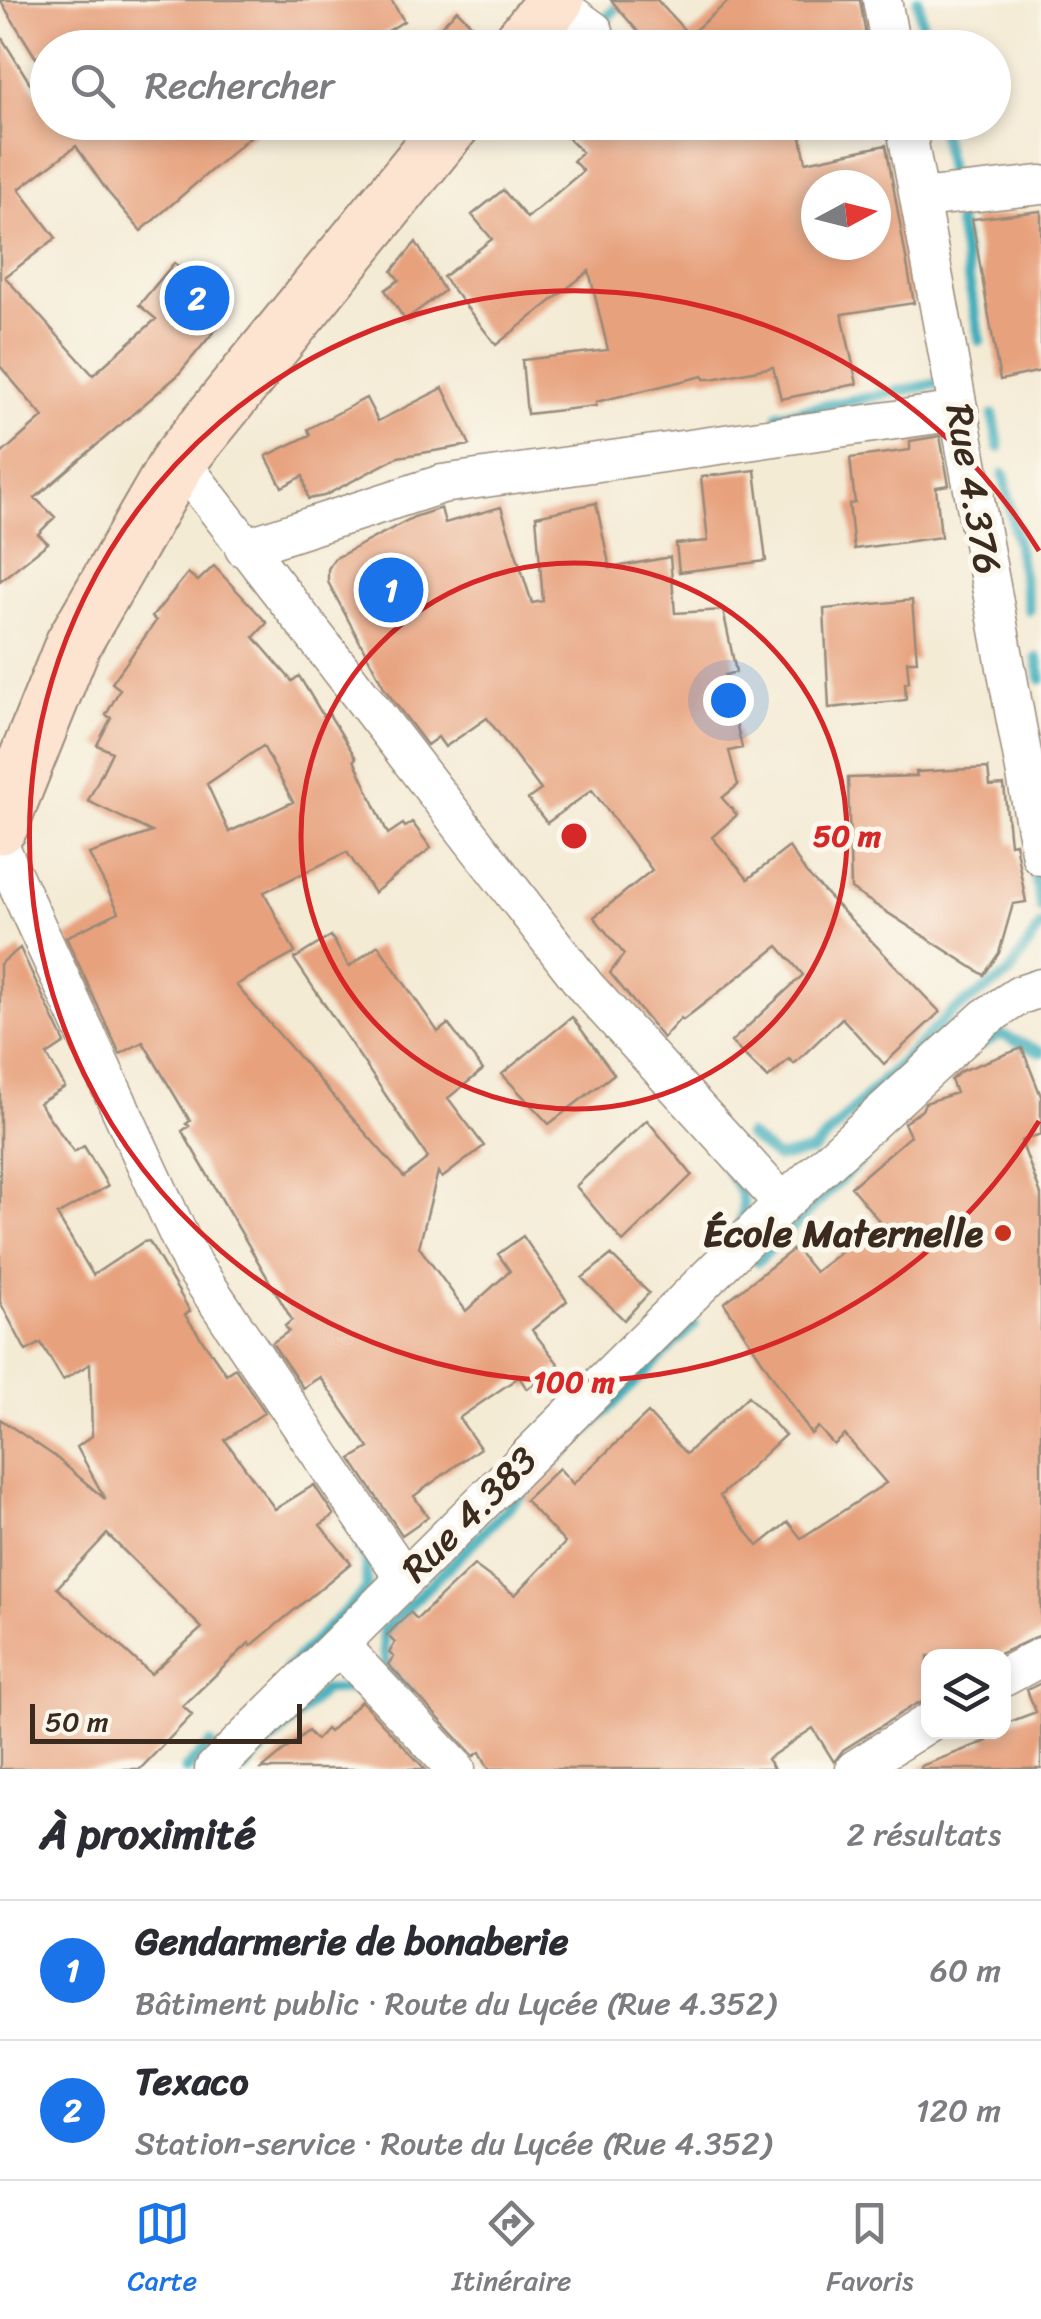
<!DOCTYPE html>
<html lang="fr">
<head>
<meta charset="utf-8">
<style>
  :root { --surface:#fff; --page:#f2f2f3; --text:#2b2b33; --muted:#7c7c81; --line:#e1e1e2; --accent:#1a73e8 }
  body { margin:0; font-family:Sriracha,sans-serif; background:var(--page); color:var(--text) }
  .controls { position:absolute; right:30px; bottom:30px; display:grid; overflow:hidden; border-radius:20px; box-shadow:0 5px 15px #0003 }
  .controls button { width:90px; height:90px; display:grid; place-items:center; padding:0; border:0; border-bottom:2px solid var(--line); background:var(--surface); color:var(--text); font:50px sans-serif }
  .compass { position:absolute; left:801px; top:170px; width:90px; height:90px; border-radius:50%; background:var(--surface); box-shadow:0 5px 15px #0003; rotate:83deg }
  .scale { position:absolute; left:30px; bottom:25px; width:272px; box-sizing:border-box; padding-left:10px; border:5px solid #3b2a1e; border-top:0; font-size:28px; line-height:35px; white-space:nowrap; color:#3b2a1e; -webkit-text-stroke:8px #fbf7ec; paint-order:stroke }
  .you { position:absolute; left:728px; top:700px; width:35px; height:35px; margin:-25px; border:8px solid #fff; border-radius:50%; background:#1a73e8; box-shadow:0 0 0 15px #1a73e833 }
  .badge { display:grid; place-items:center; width:65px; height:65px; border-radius:50%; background:var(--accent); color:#fff; font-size:32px; font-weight:700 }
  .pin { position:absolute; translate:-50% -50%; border:5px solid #fff; box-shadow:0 2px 10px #0006 }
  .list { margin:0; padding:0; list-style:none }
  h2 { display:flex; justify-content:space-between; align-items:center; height:130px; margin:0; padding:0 40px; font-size:42px }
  h2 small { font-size:32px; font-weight:400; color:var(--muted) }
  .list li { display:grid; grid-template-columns:65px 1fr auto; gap:30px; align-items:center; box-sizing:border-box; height:140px; padding:0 40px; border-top:2px solid var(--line) }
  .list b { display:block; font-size:38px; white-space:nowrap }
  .list p { margin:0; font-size:32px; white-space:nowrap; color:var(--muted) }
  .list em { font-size:32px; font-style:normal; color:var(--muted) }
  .icon { flex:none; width:55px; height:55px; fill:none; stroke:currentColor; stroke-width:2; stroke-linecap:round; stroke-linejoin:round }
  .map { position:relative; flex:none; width:1041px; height:1769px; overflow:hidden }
  .search { position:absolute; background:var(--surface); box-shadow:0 5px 15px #0003; left:30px; right:30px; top:30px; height:110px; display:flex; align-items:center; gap:25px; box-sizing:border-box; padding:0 35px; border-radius:55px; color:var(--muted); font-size:38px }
  .sheet { height:410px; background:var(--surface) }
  nav { display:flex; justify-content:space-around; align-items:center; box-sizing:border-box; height:140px; border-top:2px solid var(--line); background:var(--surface); font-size:28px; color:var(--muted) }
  nav a { display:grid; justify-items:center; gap:5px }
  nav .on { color:var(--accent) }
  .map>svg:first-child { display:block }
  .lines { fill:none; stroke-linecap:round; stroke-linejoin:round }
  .stream { stroke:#3faebb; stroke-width:11 }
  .building { fill:#e7a17d; fill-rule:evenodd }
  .street-casing { stroke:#988a7a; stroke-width:41 }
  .secondary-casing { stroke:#988a7a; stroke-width:59 }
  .street { stroke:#fff; stroke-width:38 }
  .secondary { stroke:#fde4d1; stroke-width:55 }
  .ring { fill:none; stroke:#d62828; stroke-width:5 }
  .poi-dot { fill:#c8321e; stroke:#fbf7ec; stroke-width:4 }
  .labels { text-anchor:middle; stroke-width:10; stroke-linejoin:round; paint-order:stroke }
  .street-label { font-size:38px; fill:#3b2a1e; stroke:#fbf7ec }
  .poi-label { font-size:38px; font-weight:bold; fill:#3b2a1e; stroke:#fbf7ec; text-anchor:end }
  .centre { fill:#d62828; stroke:#fbf7ec; stroke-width:5 }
  .ring-label { font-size:30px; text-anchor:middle; font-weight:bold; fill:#d62828; stroke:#fbf7ec; stroke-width:10; stroke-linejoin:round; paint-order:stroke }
</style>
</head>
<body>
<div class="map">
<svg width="1041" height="1769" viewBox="0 0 1041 1769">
  <rect width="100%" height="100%" fill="#fbf7ec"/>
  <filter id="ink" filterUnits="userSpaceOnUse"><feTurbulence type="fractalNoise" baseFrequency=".01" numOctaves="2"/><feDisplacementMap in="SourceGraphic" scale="20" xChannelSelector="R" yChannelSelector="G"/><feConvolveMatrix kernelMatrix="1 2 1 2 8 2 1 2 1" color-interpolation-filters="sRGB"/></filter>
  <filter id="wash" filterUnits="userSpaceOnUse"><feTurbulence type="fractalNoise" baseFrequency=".0048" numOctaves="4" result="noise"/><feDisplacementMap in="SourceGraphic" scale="40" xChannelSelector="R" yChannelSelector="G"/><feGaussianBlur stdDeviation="2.25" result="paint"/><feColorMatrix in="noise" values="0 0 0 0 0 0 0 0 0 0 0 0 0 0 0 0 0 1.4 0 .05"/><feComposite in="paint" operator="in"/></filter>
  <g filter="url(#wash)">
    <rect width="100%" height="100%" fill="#f4ebd5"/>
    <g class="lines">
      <path class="stream" d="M918 0 926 48
        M601 24 624 0
        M940 122 950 179
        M958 222 980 341
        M778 415 945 382
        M993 415 999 447
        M1004 474 1029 610
        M1037 658 1041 679
        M1032 858 1041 908
        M977 1047 1000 1034 1041 1052
        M748 1135 777 1158 812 1151 952 1012 1009 974 1041 925
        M722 1162C735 1181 749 1197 741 1220
        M757 1262 903 1118
        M287 1669 367 1590 366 1558 359 1549
        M411 1691 386 1663 383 1631 694 1324
        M186 1769 211 1744
        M243 1769 324 1690 357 1689 364 1695"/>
    </g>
    <g id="blocks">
      <path class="building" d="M0 0H391L404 21 361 48H48L36 58Z
        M611 0H657L689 35 730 0H860L868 48H652Z
        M457 10 477 30 460 48H420Z
        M0 35 48 112V122H267L141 231 107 191 76 146 19 189 56 238 5 277 93 375 156 319 139 305 174 263 231 311 177 376 35 498 55 517 38 534 48 543 0 581V455L43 417 0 366Z
        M552 122H798L806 162 886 145 914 303 842 314 857 384 781 399 773 367 712 379H704L703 376 596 402V406L527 414 522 360 608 350 589 271 496 345 443 277 492 239 472 215 503 190 527 218 583 171 573 161 582 152ZM816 185H876V245H816Z
        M1041 211V371L1000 380 972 219Z
        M416 242 444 291 405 320 385 290 399 280 392 271Z
        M443 388 470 445 398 457 324 496 308 499 303 476 282 487 266 456 310 435 308 429 366 398 378 421Z
        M940 436 949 485 936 487 941 537 854 549 849 504 855 503 850 458 910 450V441Z
        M755 470 766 561 679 572 676 544 708 541 701 477Z
        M596 503 610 568 670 557 675 613 723 610 736 672 725 675 742 748 729 751 738 785 722 798 737 815 712 837 748 879 789 847 806 873 940 1012 884 1064 842 1018 794 1064 789 1059 768 1078 731 1042 803 975 778 946 683 1020 681 1018 663 1038 610 973 624 954 594 917 652 870 592 790 547 823 528 799 541 790 487 718 445 747 438 737 427 745 386 691 328 582V569L334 559 414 517 441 508 445 523 501 507 532 603 543 601 536 516Z
        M214 566 267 623 254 637 292 681 299 676 324 717 329 714 356 758 354 760 388 834 403 824 405 827 412 822 431 848 374 893 347 852 264 892 295 953 236 985 404 1177 428 1158 294 959 331 936 349 967 378 945 438 1032 448 1024 483 1070 448 1098 484 1146 442 1178 438 1172 419 1247 466 1311 510 1271 498 1254 523 1236 567 1301 532 1330 560 1366 527 1389 519 1377 459 1418 480 1448 414 1496 428 1517 402 1535 351 1459 369 1448 320 1377 303 1388 272 1343 289 1331 285 1326 292 1320 182 1131 189 1126 186 1124 190 1121 143 1042 120 1054 66 937 119 912 89 854 152 832 88 801 112 752 97 745 111 718 106 715 120 689 112 683 156 621 152 617 188 573 198 581ZM263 746 293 802 229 832 207 784Z
        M912 600 917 661H907L909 682 905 683 906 700 829 708 824 609Z
        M988 768 990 786 1004 785 1010 844 1015 843 1026 902 1013 904 999 953 984 975 851 889 848 778 917 776 916 772Z
        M20 948 65 1043 47 1055 65 1087 39 1103 74 1152 84 1146 108 1186 57 1215 93 1275 143 1242 149 1241 190 1311 185 1315 226 1374 235 1368 265 1412 225 1440 275 1509 314 1485 334 1515 320 1525 351 1563 251 1646 249 1643 183 1706 192 1715 140 1769H0V1419L53 1455 105 1499 77 1447 92 1436 90 1364 63 1380 41 1343 26 1351 0 1302V964ZM107 1534 202 1628 151 1674 57 1588Z
        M572 1017 614 1074 549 1124 502 1074Z
        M1022 1048 1041 1096V1134L1021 1141 1041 1195V1635L995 1656H928V1701L916 1704 843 1750 834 1762 813 1728 767 1759 774 1769H489L480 1752 474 1756 388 1664 394 1657 389 1653 395 1643 387 1635 410 1612 417 1619 474 1565 515 1595 565 1543 525 1500 559 1468 573 1484 648 1413 686 1454 748 1396 785 1435 720 1496 758 1546 788 1522 801 1538 886 1483 845 1435 834 1445 818 1427 811 1434 724 1303 795 1248 815 1272 880 1222 851 1187 910 1136 904 1123 922 1110 925 1103 956 1093 951 1080 961 1071Z
        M647 1120 692 1175 623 1242 576 1186Z
        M611 1255 649 1293 624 1320 582 1278Z
        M1041 1683V1769H921V1766L987 1741 983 1732H1004V1724L1036 1712 1027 1690Z
        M361 1701 425 1769H262L308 1731 316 1740 326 1729 329 1732Z"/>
    </g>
  </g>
  <g filter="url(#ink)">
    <use href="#blocks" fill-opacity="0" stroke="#988a7a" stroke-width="2.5"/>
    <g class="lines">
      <defs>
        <path id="street" d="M882 0 891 48
          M554 2 594 31
          M905 122 1041 856
          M920 198 1041 185
          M179 460 586 987 783 1203
          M244 548 442 484 959 411
          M0 847 192 1264 404 1578
          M340 1646 456 1769
          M1004 1677 1041 1657
          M214 1769 783 1203 985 1018 1020 995 1041 988
          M855 1769 928 1723"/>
        <path id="secondary" d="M517 48 556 0
          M0 826 73 644 179 460 454 122"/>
      </defs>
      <use href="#street" class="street-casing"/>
      <use href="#secondary" class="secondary-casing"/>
      <use href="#street" class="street"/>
      <use href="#secondary" class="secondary"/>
    </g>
  </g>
  <g class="ring">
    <circle cx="574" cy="836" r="273"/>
    <path d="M1039 1121A545 545 0 1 1 1039 551"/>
  </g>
  <circle class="poi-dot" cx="1003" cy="1233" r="10"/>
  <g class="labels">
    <g class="street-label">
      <text transform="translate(974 489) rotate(80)" y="13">Rue 4.376</text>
      <text transform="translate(469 1514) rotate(-45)" y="13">Rue 4.383</text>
    </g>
    <g class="poi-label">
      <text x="983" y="1246">École Maternelle</text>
    </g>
  </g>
  <circle cx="574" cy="836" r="15" class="centre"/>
  <g class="ring-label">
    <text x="847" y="846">50 m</text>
    <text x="574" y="1392">100 m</text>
  </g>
</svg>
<div class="controls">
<button><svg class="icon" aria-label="layers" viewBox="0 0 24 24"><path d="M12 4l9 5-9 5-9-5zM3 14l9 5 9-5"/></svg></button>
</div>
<svg class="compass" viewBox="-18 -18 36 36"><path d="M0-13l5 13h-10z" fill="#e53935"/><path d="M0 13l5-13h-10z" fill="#7c7c81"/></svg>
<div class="scale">50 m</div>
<div class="you"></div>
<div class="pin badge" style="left:391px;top:590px">1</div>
<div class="pin badge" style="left:197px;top:298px">2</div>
<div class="search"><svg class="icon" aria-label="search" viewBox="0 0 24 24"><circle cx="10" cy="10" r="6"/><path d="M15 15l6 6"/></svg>Rechercher</div>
</div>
<section class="sheet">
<h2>À proximité<small>2 résultats</small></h2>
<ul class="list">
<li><span class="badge">1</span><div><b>Gendarmerie de bonaberie</b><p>Bâtiment public · Route du Lycée (Rue 4.352)</p></div><em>60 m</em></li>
<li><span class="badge">2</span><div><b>Texaco</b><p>Station-service · Route du Lycée (Rue 4.352)</p></div><em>120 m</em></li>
</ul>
</section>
<nav>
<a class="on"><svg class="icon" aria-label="map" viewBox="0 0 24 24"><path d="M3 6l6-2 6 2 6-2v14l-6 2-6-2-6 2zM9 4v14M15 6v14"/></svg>Carte</a>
<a><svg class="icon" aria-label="directions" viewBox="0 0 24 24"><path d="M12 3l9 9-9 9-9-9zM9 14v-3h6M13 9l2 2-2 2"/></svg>Itinéraire</a>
<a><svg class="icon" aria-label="saved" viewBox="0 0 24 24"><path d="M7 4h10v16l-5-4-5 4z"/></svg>Favoris</a>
</nav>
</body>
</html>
